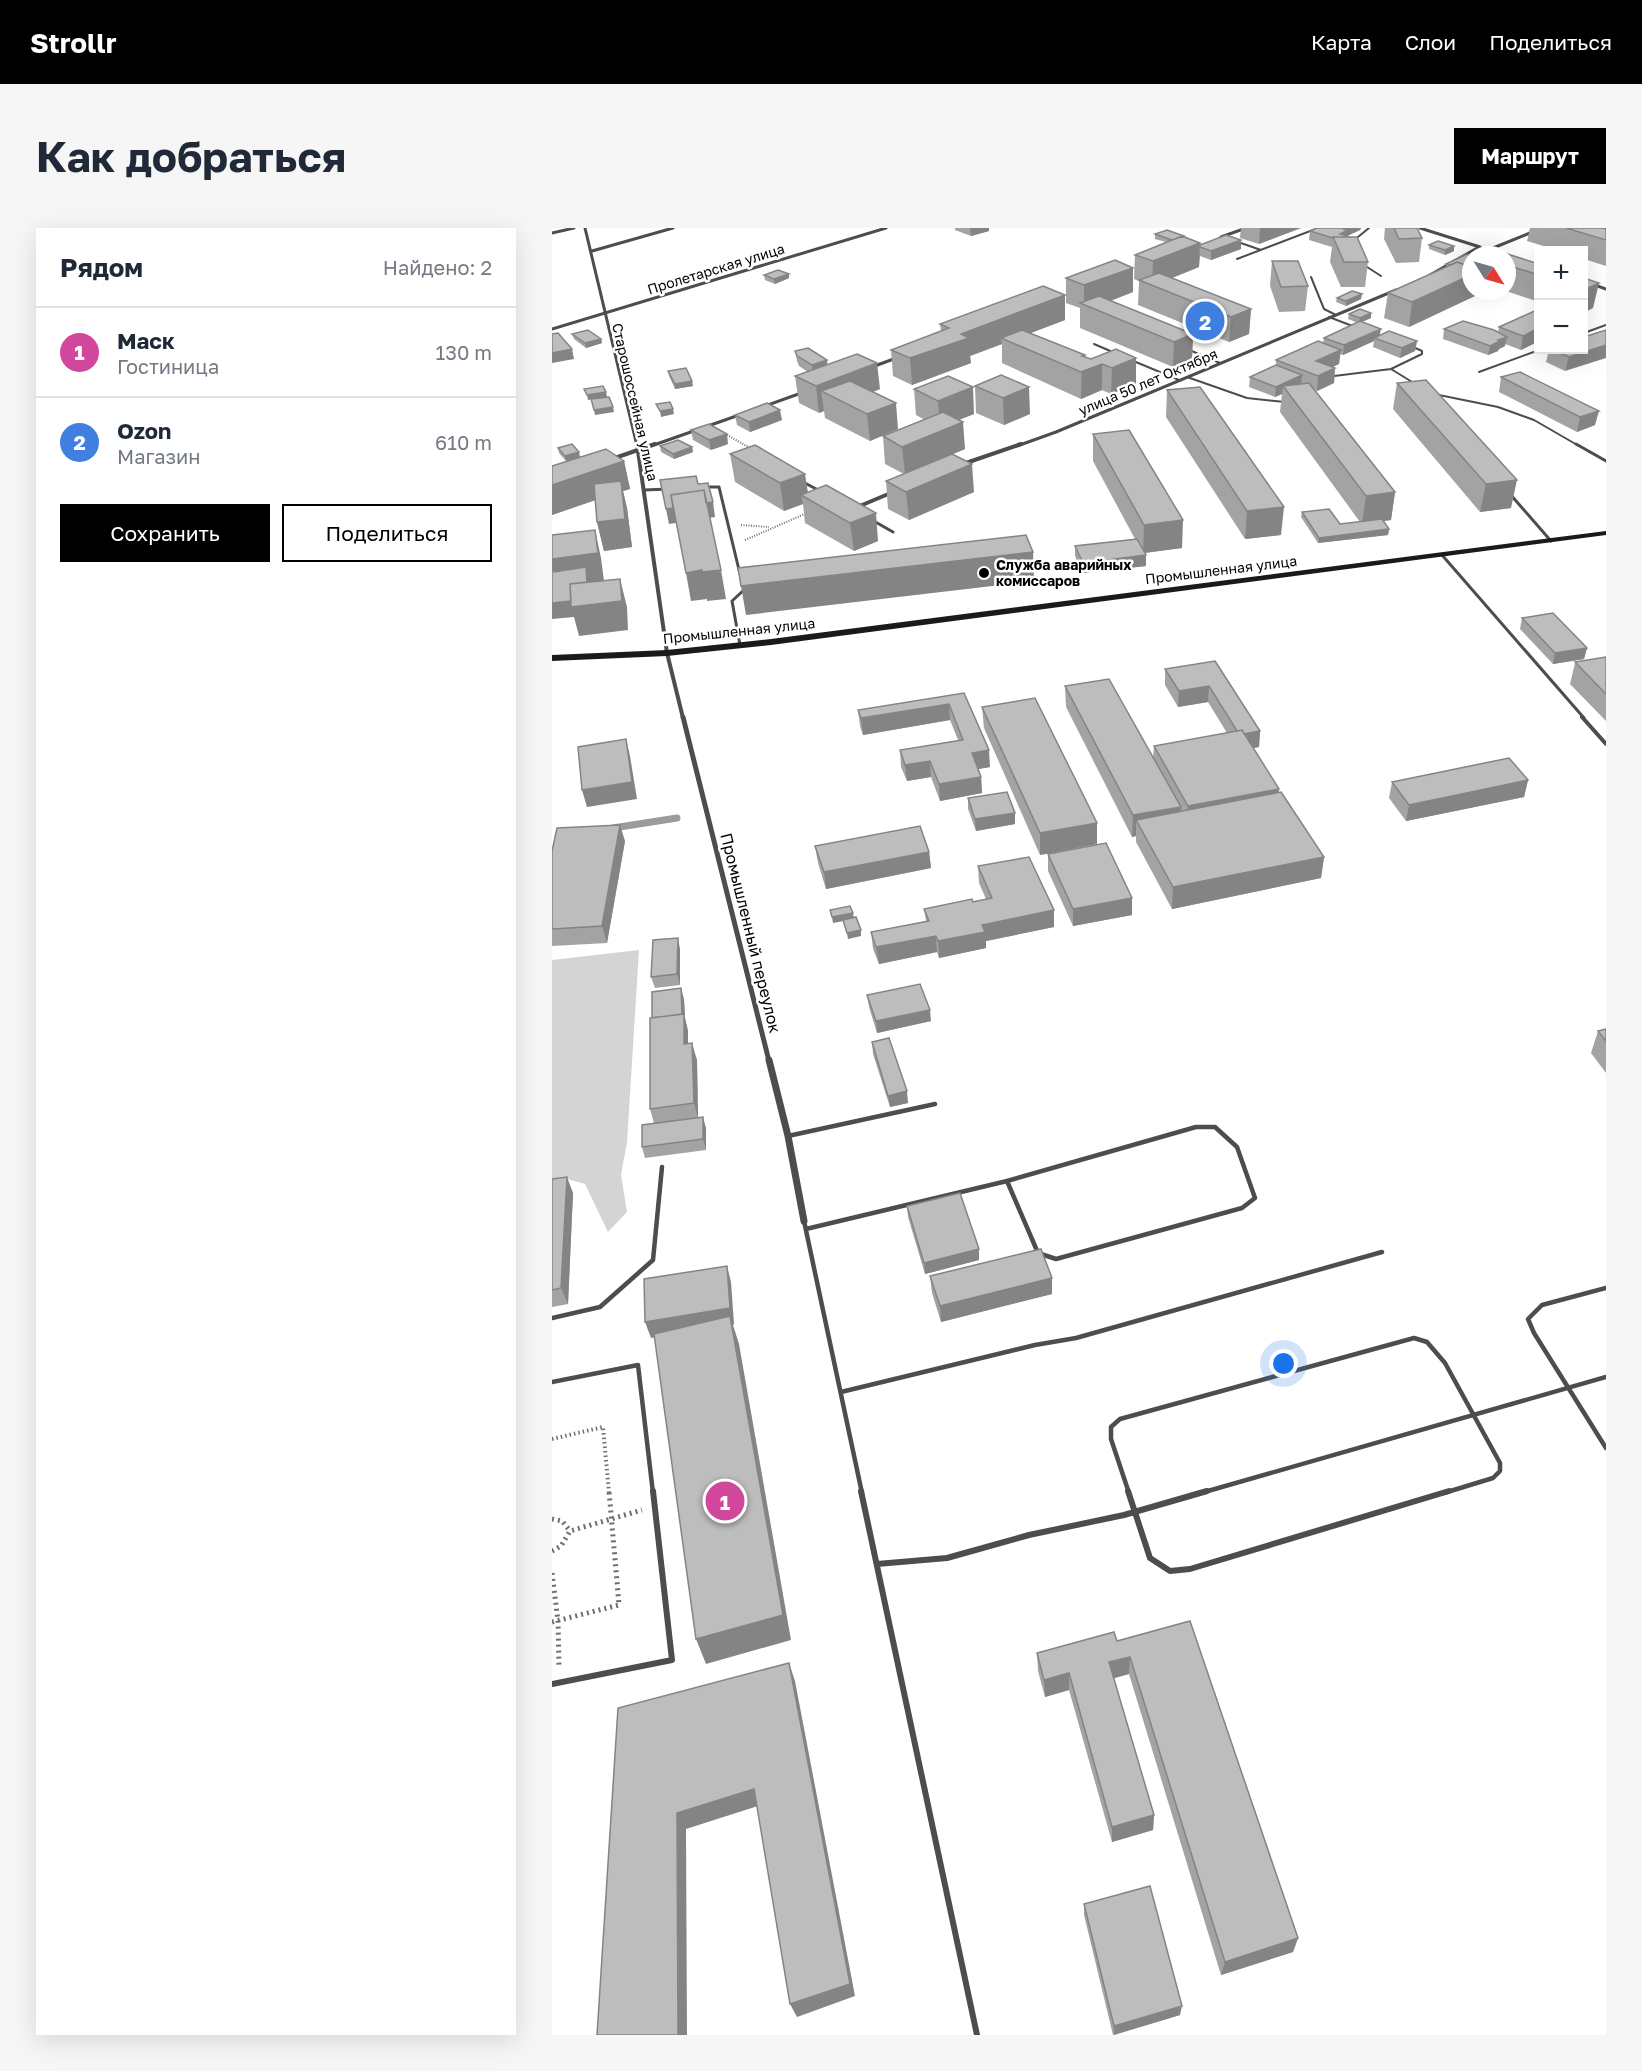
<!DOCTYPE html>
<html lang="ru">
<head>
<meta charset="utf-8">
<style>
  :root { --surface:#fff; --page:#f6f6f7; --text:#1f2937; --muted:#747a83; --line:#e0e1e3; --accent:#000 }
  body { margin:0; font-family:"Golos Text",sans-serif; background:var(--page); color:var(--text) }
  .controls { position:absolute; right:18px; top:18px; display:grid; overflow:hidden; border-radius:0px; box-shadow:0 6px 24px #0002 }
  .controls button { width:54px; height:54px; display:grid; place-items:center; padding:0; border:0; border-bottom:2px solid var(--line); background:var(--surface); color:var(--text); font:30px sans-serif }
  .compass { position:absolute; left:910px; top:18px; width:54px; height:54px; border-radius:50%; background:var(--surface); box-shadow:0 6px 24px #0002; rotate:127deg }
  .you { position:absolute; left:732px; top:1136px; width:21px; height:21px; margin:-15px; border:4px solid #fff; border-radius:50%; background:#1a73e8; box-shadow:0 0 0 9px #1a73e833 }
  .badge { display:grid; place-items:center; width:39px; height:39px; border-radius:50%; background:var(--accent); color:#fff; font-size:20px; font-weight:700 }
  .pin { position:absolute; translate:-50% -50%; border:3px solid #fff; box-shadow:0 2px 6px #0006 }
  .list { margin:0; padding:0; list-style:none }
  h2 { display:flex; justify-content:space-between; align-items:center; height:78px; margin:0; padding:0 24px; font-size:26px }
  h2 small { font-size:20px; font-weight:400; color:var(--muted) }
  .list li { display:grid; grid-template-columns:39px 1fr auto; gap:18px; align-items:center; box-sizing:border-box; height:90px; padding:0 24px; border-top:2px solid var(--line) }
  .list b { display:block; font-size:22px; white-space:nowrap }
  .list p { margin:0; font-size:20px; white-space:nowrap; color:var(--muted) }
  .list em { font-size:20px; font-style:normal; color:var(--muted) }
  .actions { display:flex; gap:12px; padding:18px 24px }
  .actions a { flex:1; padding:14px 0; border:2px solid var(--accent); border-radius:0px; text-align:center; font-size:21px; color:var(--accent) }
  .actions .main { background:var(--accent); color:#fff }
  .map { position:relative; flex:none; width:1054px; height:1807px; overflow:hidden; border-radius:0px }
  header { display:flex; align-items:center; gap:36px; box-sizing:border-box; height:84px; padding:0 30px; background:var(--accent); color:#fff }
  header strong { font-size:28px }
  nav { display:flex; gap:33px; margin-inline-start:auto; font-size:21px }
  .intro { display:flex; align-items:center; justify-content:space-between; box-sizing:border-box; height:144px; padding:0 36px }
  h1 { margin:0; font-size:42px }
  .button { padding:15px 27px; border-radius:0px; background:var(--accent); color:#fff; font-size:21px; font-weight:700 }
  main { display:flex; gap:36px; padding:0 36px }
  aside { flex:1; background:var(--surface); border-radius:0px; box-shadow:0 6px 24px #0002 }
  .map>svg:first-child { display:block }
  .green { fill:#d4d4d4 }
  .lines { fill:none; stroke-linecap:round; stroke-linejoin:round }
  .stream { stroke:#9b9b9b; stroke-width:7 }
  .path-far2 { stroke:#6f6f6f; stroke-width:2; stroke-dasharray:1 1.5; stroke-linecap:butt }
  .path-far1 { stroke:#6f6f6f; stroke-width:4; stroke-dasharray:1.5 3; stroke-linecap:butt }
  .path { stroke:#6f6f6f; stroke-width:5; stroke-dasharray:2 4; stroke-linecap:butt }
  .lane-far4 { stroke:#4d4d4d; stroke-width:2 }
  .lane-far3 { stroke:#4d4d4d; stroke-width:3 }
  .lane-far2 { stroke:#4d4d4d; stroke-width:4 }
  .lane-far1 { stroke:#4d4d4d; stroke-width:4.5 }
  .lane { stroke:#4d4d4d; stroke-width:6 }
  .street-far3 { stroke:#4d4d4d; stroke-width:3 }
  .street-far2 { stroke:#4d4d4d; stroke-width:4 }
  .street-far1 { stroke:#4d4d4d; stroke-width:5 }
  .street { stroke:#4d4d4d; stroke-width:7 }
  .secondary { fill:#1a1a1a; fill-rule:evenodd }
  .wall { fill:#a3a3a3 }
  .shaded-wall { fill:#848484 }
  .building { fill:#bdbdbd; stroke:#848484; stroke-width:1.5 }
  .poi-dot { fill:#000; stroke:#fff; stroke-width:2 }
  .labels { text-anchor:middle; stroke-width:5; stroke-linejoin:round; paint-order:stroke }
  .far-street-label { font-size:14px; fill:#000; stroke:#fff }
  .far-poi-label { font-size:14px; font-weight:bold; fill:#000; stroke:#fff; text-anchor:start }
  .street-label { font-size:16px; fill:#000; stroke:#fff }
</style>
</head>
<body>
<header>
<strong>Strollr</strong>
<nav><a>Карта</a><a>Слои</a><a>Поделиться</a></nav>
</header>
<div class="intro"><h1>Как добраться</h1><a class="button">Маршрут</a></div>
<main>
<aside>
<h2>Рядом<small>Найдено: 2</small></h2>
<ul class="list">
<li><span class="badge" style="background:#d1479c">1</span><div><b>Маск</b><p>Гостиница</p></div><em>130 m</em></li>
<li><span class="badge" style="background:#3f7fe0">2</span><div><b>Ozon</b><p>Магазин</p></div><em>610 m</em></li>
</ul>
<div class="actions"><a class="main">Сохранить</a><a>Поделиться</a></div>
</aside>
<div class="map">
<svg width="1054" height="1807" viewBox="0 0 1054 1807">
  <rect width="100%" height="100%" fill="#fff"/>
  <path class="green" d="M87 722 75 914 69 947 75 984 56 1004 33 956 15 951 0 955V732Z"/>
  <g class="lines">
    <path class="stream" d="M61 600 125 590"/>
    <path class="path-far2" d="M175 207 200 221
      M189 297 217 299
      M193 312 255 285"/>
    <path class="path-far1" d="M0 1211 51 1199 57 1265"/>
    <path class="path" d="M0 1291 10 1293 18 1303
      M0 1323 9 1318 18 1303 90 1282
      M0 1345 6 1393 7 1438
      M0 1394 67 1377 57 1263"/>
    <path class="lane-far4" d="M683 13 709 22
      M801 13 817 0
      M685 31 766 0
      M812 37 829 48
      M759 49 772 81 784 87
      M777 89 803 99
      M1032 105 1054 97
      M542 116 563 125
      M635 121 668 135
      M579 132 627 152
      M839 141 865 157
      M927 144 987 122
      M782 148 839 141 870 126V123L859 118
      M635 149 695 170 733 174
      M882 166 946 179 982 192 1027 218"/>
    <path class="lane-far3" d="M1024 216 1054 233
      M251 254 268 263
      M151 259H167L188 346
      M92 262 116 261
      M958 266 999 313
      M320 292 341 304
      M890 327 1032 490
      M188 417 180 373 193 361"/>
    <path class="lane-far2" d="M1030 489 1054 516"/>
    <path class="lane-far1" d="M644 899H663L685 919 703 970 690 980 504 1031 486 1025 455 953Z
      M236 908 383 876
      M252 993 310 1265
      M254 1001 455 953
      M1054 1060 990 1077 976 1091 982 1105 1054 1220
      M0 1090 48 1079 101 1032 110 939
      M0 1154 86 1137 101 1265
      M289 1164 483 1117 524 1110 830 1024
      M577 1265 559 1211V1199L568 1191 862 1110 875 1114 893 1135 948 1235V1243L941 1250 892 1265
      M649 1265 1054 1149"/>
    <path class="lane" d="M309 1263 425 1807
      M576 1263 598 1330 618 1343 638 1341 897 1263
      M325 1336 395 1330 477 1307 572 1287 655 1263
      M0 1456 120 1432 101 1263"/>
    <path class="street-far3" d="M33 0 85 218
      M868 0 928 19
      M0 5 22 0
      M669 9 694 0
      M936 22 983 3
      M40 23 121 0
      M878 47 927 19
      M1032 53 1054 61
      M0 101 334 0
      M320 139 347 129
      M210 179 252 164
      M99 218 190 186
      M465 218 504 204 844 62"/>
    <path class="street-far2" d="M85 216 115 425 131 490
      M60 231 103 216
      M408 237 469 216
      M303 280 341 264"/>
    <path class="street-far1" d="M131 489 217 833"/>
    <path class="street" d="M217 832 236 908 252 993"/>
    <path class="secondary" d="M1054 303V307L219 417 115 428 0 433V427L115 422 219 411Z"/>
  </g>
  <path class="wall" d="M403 0H437V3L419 8 403 2Z
    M689 0H749L707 16 688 10Z
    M765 0H809L808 2 795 8V9L816 34 813 59H789L778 34 780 19 757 12 758 3Z
    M833 0H865L870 10 867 34 844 35 832 11Z
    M978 0H1054V38L1032 31V22H1005L975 13Z
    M603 6 632 9 648 15V17L689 12V21L659 32 648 28 647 39 620 50 699 81 697 106 677 114 586 77 587 53 582 51 583 27 614 14 603 11Z
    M877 17 902 23 893 27 877 21Z
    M915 26 919 63H926L925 67 857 99 832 90 836 65 894 40V36Z
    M955 27 987 36V74L954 63H955Z
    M720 33 756 58 753 83 727 84 718 58Z
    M212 47 237 50 223 56 213 52Z
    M514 50 581 64 559 73 641 106 640 132 621 139 528 100V80L514 75Z
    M785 70 809 71 794 78 784 74Z
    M987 81V113L969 122 953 116V118L947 121 946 123 936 127 891 111 892 101 946 104 947 99Z
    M819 85V90L810 94 828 107 865 113 863 123 848 130 821 119 822 113 791 127 788 126 787 136 781 139 783 140 782 155 765 163 763 162 843 264 839 292 831 293 837 301 836 307 766 315 749 289 750 284 788 296 808 294 728 184 730 166 723 169 697 159 698 149 724 137V132L771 115 772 110 806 95 796 91 797 86Z
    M513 92 478 105 533 127V129L539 131 584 130V156L559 166 550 162 529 171 450 135V116L418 128 419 135 360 157 341 148 339 122 389 103 388 96Z
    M20 106 49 111 50 115 34 120 22 111Z
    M997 122H1032L1013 143 994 134Z
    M243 123 275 132V137L328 161 321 164 346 201 318 213 273 190 272 183 267 185 247 175 243 148 256 144 247 138 245 133Z
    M116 143 141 158 123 161 117 148Z
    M968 144 1043 197 1025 204 947 164 949 149Z
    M449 147 478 186 452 197 424 185 423 158Z
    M845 155 959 280 928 284 841 181Z
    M362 161 422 186 407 192 413 221 401 226 422 264 357 292 336 281 334 253 352 246 333 236 331 208 373 192 364 187Z
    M615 162 729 307 693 311 614 189Z
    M183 187 230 192 198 204 185 197Z
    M139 202 176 216 159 222 141 212Z
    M541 206 630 320 593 325 594 338 531 345 523 328V318L583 311 541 233Z
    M108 218 140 219 141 224 122 231 109 224Z
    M6 220 28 229 72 233 78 261 71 263 75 280 80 319 52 323 45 294 43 272 0 287V238L24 230 14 233 7 225Z
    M178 226 256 265 326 313 302 323 253 295 251 276 232 283 183 254Z
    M970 390 1035 420 1032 431 1001 436 968 401Z
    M1054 429V493L1018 456 1023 435Z
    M663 433 708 503 707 519 701 520 727 565 772 629 769 650 620 681 584 614V608L580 609 514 479 513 458 601 530 602 518 675 505 656 474 626 479 613 457V441Z
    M412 465 438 539 426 541 429 549 430 565 388 573 379 549 355 553 349 539 348 522 406 512 398 492 311 507 308 498 306 482Z
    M430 479 545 616 488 627 432 500Z
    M976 552 972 569 854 593 837 570 840 554Z
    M416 570 463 585V596L424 603 416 581Z
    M73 613 55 715 0 718V623Z
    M263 618 377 624 379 640 274 661 266 635Z
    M496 626 580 687 521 698 496 643Z
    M426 638 502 699 434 713V720L387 730 385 724 327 736 321 721 319 704 374 693 372 681 434 671 427 655Z
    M128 721V757L103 760 99 749Z
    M315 767 379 793 325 805 317 779Z
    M132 771 133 790 136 803V815L145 832 146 889 154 900V922L93 930 90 919 102 895 98 881Z
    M1054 801V845L1039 825 1046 803Z
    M320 814 356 875 338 879 321 826Z
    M0 951 21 965 16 1076 0 1079Z
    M355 978 427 1032 373 1046 356 989Z
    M378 1048 500 1066 389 1094 380 1065Z
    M638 1393 746 1710 741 1724 669 1747 577 1446 561 1450 602 1587 601 1602 560 1614 517 1462 493 1469 486 1443 485 1425 565 1413Z
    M532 1676 628 1787 561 1807 532 1687Z"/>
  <path class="shaded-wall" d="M418 0H437V3L419 8Z
    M708 0H749L707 16Z
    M794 0H809L808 2 795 8 794 17 785 21 788 6 792 1Z
    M689 12V21L659 32V23Z
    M648 15 647 39 600 58 601 33Z
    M902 18V23L893 27V22Z
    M581 40V64L539 80 532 77V57Z
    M237 46V50L223 56 222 51Z
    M919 47V63H926L925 67 857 99 860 74Z
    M1047 55 1041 80 1032 85V62Z
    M810 66 809 71 794 78V73Z
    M513 67V92L458 113 449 110 450 116 418 128 419 135 360 157 358 130 409 106Z
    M699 81 697 106 677 114 679 89Z
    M819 85V90L807 95 808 90Z
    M987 100V113L969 122 971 108Z
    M829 101 827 110H822V113L791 127 792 117Z
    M641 106 640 132 621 139 622 114Z
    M955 109 953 118 947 121 946 123 936 127 938 118Z
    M49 111 50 115 34 120 33 115Z
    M865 113 863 123 848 130 850 120Z
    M1054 117V130L1013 143 1017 129Z
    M20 121 22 131 0 135V125Z
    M789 122 787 136 763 147 764 133Z
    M533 127 532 143 550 136V162L529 171 530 128Z
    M584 130V156L559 166 560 140Z
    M275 132 276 142 261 146 260 137Z
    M325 135 328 161 293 175 269 163 272 183 267 185 264 158Z
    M783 140 782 155 765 163 766 148Z
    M750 147 749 157 731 158 730 166 723 169 724 159Z
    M140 153 141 158 123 161V156Z
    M421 159 422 186 388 199 386 173Z
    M477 159 478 186 452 197 451 170Z
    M54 164 55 169 36 172 35 167Z
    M344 175 346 201 318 213 315 186Z
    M61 179 62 184 43 187 42 182Z
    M121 181 122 186 109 189 108 183Z
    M228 182 230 192 198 204 197 194Z
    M1047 183 1043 197 1025 204 1028 189Z
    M411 194 413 221 353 246 350 219Z
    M175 206 176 216 159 222 157 212Z
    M140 219 141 224 122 231 121 226Z
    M27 224 28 229 14 233 13 228Z
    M72 233 78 261 71 263 75 280 80 319 52 323 45 294 70 263 0 287V257Z
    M420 236 422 264 357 292 354 264Z
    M253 246 257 271 249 267 251 276 232 283 228 255Z
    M965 252 959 280 928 284 934 256Z
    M843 264 839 292 810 296 814 268Z
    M161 274 163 289 117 296 114 281Z
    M732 279 729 307 693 311 695 283Z
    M324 285 326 313 302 323 298 295Z
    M631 292 630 320 591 325 592 297Z
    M837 301 836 307 766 315 767 310Z
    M43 302 49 330 52 353 68 351 75 379 76 402 27 408 22 389 0 391V375L6 359 0 335V331Z
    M481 324 482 353 194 387 189 358Z
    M594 327V338L531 345V335Z
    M150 342H169L174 371 155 373V371L139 373 134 345Z
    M1035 420 1032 431 1001 436 1003 425Z
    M657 458 656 474 626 479 627 463Z
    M397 476 398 492 311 507 309 490Z
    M708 503 707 519 686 523 688 506Z
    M74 511 78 528 85 571 35 579 30 562Z
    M437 522 438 539 421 542 420 525Z
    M378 533 379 549 355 553 353 537Z
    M429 549 430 565 388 573 387 556Z
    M976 552 972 569 854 593 857 577Z
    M727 561 725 582 634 599 636 578Z
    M629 579 627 600 584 592V608L580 609 581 587Z
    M463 585V596L424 603 423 591Z
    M545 595V616L488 627V605Z
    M68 597 73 613 55 715 50 698Z
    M377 624 379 640 274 661 272 644Z
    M772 629 769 650 620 681 621 659Z
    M580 670V687L521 698V681Z
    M502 682V699L434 713V720L387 730 386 713 430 697Z
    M301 685 302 691 281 695 280 689Z
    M309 702V708L296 711 295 705Z
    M384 708 385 724 327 736 324 719Z
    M126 710 128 721V757L125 746Z
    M129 760 132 771 133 790 136 803V833L132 816 130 792Z
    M378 782 379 793 325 805 324 793Z
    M140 815 145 832 146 891 142 875Z
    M355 863 356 875 338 879 336 868Z
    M151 889 154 900V922L151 911Z
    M15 949 21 965 16 1076 9 1060Z
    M427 1021V1032L373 1046 372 1035Z
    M175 1038 179 1054 182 1096 181 1097 187 1116 239 1412 154 1436 144 1411 180 1097 99 1110 93 1094Z
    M500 1050V1066L389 1094 388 1078Z
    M578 1429 577 1446 556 1452 557 1434Z
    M237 1435 243 1453 303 1768 245 1789 238 1776Z
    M517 1445V1462L493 1469 492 1452Z
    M202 1561 209 1577 134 1601 135 1807H126L125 1585Z
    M602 1587 601 1602 560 1614V1599Z
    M746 1710 741 1724 669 1747 673 1734Z
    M630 1778 628 1787 562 1807V1798Z"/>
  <path class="building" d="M765 0H794L792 1 796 2 788 6 795 8 792 9H781V10L758 3Z
    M842 0H865L870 10 847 11Z
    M1014 0H1050L1054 1V12Z
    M615 2 632 8 620 12 603 6Z
    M674 7 689 12 659 23 648 19V17Z
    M630 8 648 15 601 33 583 27Z
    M781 9H805L816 34H792Z
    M886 13 902 18 893 22 877 17Z
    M940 21 987 36V47L955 37V27H927Z
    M915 26 919 28V34L913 37 905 34 899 37 894 36Z
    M563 32 581 40 532 57 514 50Z
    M720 33H746L756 58 729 59Z
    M905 34 919 39V47L860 74 836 65Z
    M226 42 237 46 222 51 212 47Z
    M607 45 699 81 679 89 587 52Z
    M1032 50 1047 55 1032 62Z
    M491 58 513 67 409 106 417 110 358 130 339 122 397 100 388 96Z
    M800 63 810 66 794 73 785 70Z
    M547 68 641 106 622 114 528 75Z
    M808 81 819 85 808 90 797 86Z
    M987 81V100L971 108 947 99Z
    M808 93 829 101 792 117 772 110Z
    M911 93 942 102 955 109 946 112 948 113 938 118 892 101Z
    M36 102 49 111 33 115 20 106Z
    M470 102 533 127 530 128 539 131 564 121 584 130 560 140 550 136 529 144 449 110Z
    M1054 102V117L1017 129 1001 122H1032V109Z
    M837 103 865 113 850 120 822 110Z
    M6 105 20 121 0 125V106Z
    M766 113 789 122 764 133 783 140 766 148 724 132Z
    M256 120 275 132 260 137 245 128 243 123Z
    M305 126 325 135 264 158 243 148Z
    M724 137 750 147 724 159 698 149Z
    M134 140 140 153 123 156 116 143Z
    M968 144 1047 183 1028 189 949 149Z
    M449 147 477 159 451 170 423 158Z
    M396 148 421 159 386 173 362 161Z
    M874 152 965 252 934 256 845 155Z
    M298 153 344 175 315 186 269 163Z
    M757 155 843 264 814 268 731 158Z
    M51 158 54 164 35 167 32 161Z
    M648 159 732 279 695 283 615 162Z
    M57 169 61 179 42 182 39 171Z
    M118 174 121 181 108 183 104 176Z
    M215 175 228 182 197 194 183 187Z
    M391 184 411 194 350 219 331 208Z
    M157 196 175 206 157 212 139 202Z
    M577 202 631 292 592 297 541 206Z
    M126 212 140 219 121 226 108 218Z
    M20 216 27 224 13 228 6 220Z
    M203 217 253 246 228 255 178 226Z
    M54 221 72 233 0 257V238Z
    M400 226 420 236 354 264 334 253Z
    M144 248 146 256 156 255 161 274 154 275 152 262 119 267 121 280 114 281 108 252Z
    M69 253 73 291 45 294 42 256Z
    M274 257 324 285 298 295 249 267Z
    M152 262 169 342 150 344V342L134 345 119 267Z
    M777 281 788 296 830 291 837 301 767 310 750 284Z
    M43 302 46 325 0 331V307Z
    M474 307 481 324 189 358 186 340Z
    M585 311 594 327 531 335 523 318Z
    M0 335 2 344 34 339 35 354 18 356 19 373 0 375Z
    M68 351 70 373 19 379 18 356Z
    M1001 385 1035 420 1003 425 970 390Z
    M1054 429V466L1023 434Z
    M663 433 708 503 692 506 690 502 685 503 657 458 627 463 613 441Z
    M557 451 629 579 581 587 513 458Z
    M412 465 437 522 420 525 429 549 387 556 378 533 353 537 348 522 411 512 397 476 309 490 306 482Z
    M483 470 545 595 488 605 430 479Z
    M690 502 727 561 636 578 602 518Z
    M74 511 80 554 30 562 26 519Z
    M957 530 976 552 857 577 840 554Z
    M455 564 463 585 423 591 416 570Z
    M729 564 772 629 621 659 584 592Z
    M68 597 50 698 0 701V623L5 600Z
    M368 598 377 624 272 644 263 618Z
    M554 615 580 670 521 681 496 626Z
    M477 629 502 682 430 697 433 704 386 713 384 708 324 719 319 704 377 693 372 681 420 671 421 674 440 670 426 638Z
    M298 678 301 685 280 689 278 682Z
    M304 689 309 702 295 705 291 692Z
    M126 710 125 746 99 749 101 712Z
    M368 756 378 782 324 793 315 767Z
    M129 760 130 786 100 790V764Z
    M132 786V816L140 815 142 875 98 881V790Z
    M1054 801V813L1046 803Z
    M337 810 355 863 336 868 320 814Z
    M151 889V911L90 919V897Z
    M15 949 9 1060 0 1062V951Z
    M408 965 427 1021 372 1035 355 978Z
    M489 1021 500 1050 388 1078 378 1048Z
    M175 1038 178 1080 93 1094 92 1051Z
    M178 1088 231 1387 144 1411 102 1106Z
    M638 1393 746 1710 673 1734 578 1429 557 1434 602 1587 560 1599 517 1445 492 1452 485 1425 562 1404 565 1413Z
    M237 1435 298 1756 238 1776 202 1561 125 1585 126 1807H45L66 1480Z
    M598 1658 630 1778 562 1798 532 1676Z"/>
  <circle class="poi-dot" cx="432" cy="345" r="6"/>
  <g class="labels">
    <g class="far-street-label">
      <text transform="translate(164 41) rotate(-17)" y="5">Пролетарская улица</text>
      <text transform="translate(596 154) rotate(-23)" y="5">улица 50 лет Октября</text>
      <text transform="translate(83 174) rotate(77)" y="5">Старошоссейная улица</text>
      <text transform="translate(669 342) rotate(-7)" y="5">Промышленная улица</text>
      <text transform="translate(187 403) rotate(-6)" y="5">Промышленная улица</text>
    </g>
    <g class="far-poi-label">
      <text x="444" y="342">Служба аварийных<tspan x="444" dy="16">комиссаров</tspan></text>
    </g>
    <g class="street-label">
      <text transform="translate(199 705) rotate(76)" y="6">Промышленный переулок</text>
    </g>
  </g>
</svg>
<div class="controls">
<button>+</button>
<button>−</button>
</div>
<svg class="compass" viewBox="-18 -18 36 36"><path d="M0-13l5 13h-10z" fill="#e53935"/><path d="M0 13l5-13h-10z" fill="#747a83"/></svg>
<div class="you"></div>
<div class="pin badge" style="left:173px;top:1273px;background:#d1479c">1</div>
<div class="pin badge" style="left:653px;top:93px;background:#3f7fe0">2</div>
</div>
</main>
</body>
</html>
